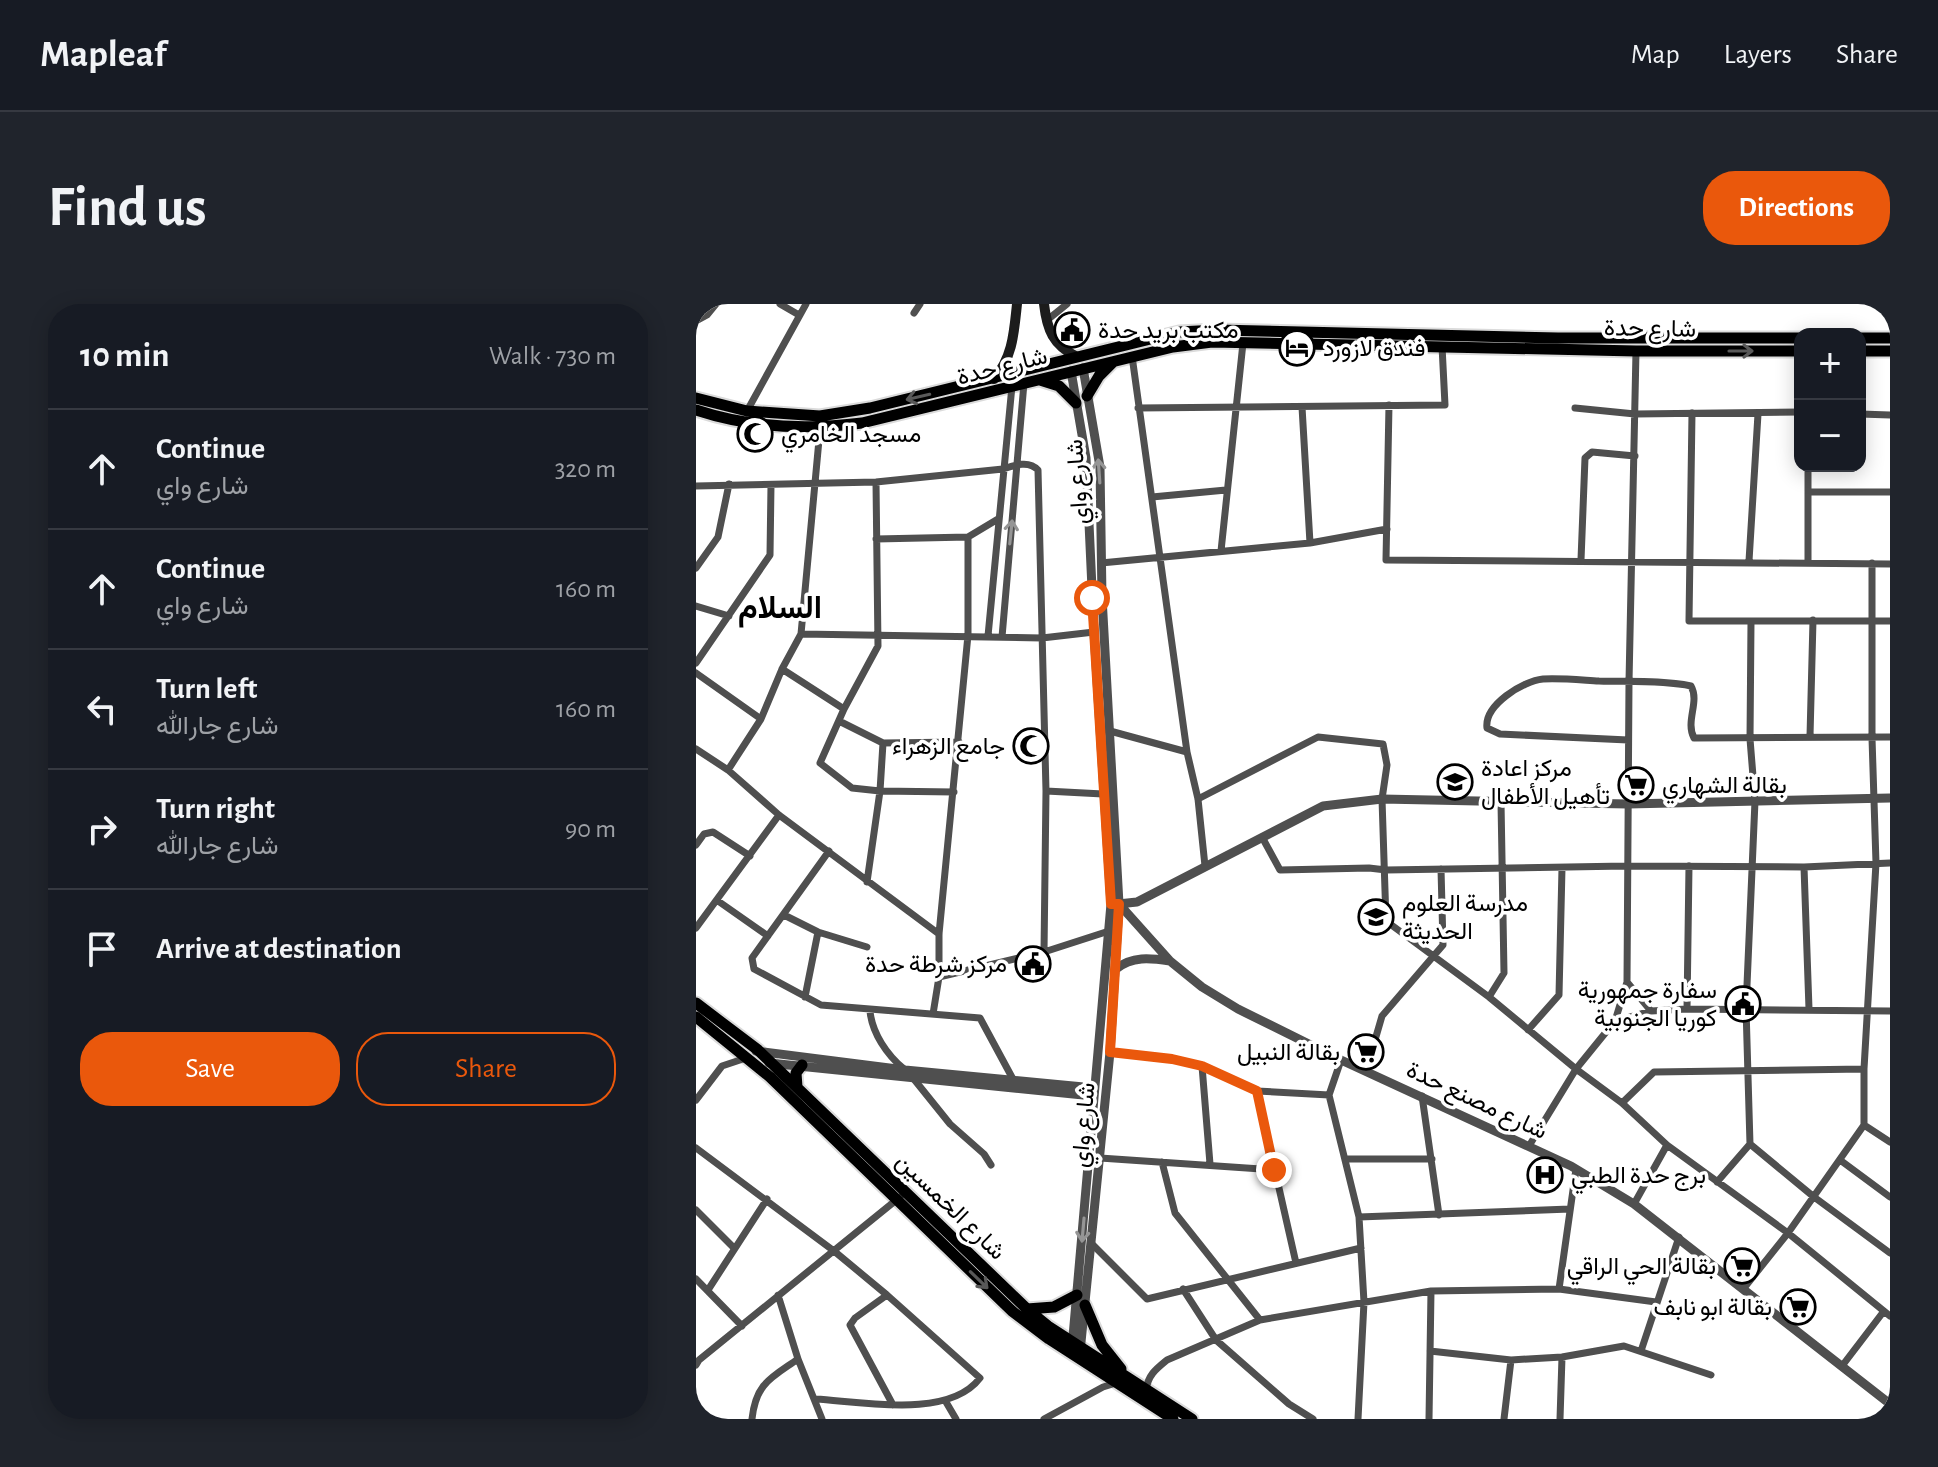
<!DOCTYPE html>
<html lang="en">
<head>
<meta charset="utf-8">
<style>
  :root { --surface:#171b24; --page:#20242c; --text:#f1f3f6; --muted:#9ea1a6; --line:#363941; --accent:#ea580c }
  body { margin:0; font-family:"Alegreya Sans",Vazirmatn,sans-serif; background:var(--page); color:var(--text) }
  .controls { position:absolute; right:24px; top:24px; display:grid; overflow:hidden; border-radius:16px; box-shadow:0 4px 20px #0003 }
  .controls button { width:72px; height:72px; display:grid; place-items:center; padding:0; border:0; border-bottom:2px solid var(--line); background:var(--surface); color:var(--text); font:40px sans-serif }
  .stop { position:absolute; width:24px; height:24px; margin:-18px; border:6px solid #ea580c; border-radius:50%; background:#fff }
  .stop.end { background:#ea580c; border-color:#fff; box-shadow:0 2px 8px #0008 }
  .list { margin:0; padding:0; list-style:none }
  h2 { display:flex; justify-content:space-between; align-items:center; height:104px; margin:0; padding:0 32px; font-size:34px }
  h2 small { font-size:26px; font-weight:400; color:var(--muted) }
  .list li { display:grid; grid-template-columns:52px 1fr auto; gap:24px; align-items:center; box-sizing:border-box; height:120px; padding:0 32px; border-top:2px solid var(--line) }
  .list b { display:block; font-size:30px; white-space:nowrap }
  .list p { margin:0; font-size:26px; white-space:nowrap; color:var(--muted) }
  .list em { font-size:26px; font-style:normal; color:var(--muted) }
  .actions { display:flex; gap:16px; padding:24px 32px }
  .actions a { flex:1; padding:18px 0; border:2px solid var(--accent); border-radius:32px; text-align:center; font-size:28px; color:var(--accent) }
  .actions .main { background:var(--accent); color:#fff }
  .icon { flex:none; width:44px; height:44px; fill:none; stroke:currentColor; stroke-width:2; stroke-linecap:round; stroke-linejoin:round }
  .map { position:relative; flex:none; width:1194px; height:1115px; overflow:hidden; border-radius:32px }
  header { display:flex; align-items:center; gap:48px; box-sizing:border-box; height:112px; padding:0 40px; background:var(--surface); border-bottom:2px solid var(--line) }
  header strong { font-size:38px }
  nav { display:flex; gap:44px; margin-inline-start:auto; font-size:28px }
  .intro { display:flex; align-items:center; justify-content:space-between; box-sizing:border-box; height:192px; padding:0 48px }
  h1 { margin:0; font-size:56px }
  .button { padding:20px 36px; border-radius:32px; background:var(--accent); color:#fff; font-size:28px; font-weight:700 }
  main { display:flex; gap:48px; padding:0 48px }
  aside { flex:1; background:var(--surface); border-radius:32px; box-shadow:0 4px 20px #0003 }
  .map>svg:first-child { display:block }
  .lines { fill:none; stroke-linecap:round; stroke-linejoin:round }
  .primary-casing { stroke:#dbdbdb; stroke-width:15 }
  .minor { stroke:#4f4f4f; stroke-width:7 }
  .tertiary { stroke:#4f4f4f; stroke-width:9 }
  .secondary { stroke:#1c1c1c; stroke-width:10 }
  .primary { stroke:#000; stroke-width:11 }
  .oneway { stroke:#595959 }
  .oneway2 { stroke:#959595 }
  .route { stroke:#ea580c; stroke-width:10 }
  .labels { text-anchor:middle; stroke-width:7; stroke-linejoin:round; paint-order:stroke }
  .street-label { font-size:24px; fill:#000; stroke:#fff }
  .poi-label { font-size:24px; fill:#000; stroke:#fff; text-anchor:start }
  .district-label { font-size:32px; font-weight:bold; fill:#000; stroke:#fff }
</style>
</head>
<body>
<header>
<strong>Mapleaf</strong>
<nav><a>Map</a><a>Layers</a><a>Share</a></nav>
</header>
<div class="intro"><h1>Find us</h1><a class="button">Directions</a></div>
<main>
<aside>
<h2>10 min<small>Walk · 730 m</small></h2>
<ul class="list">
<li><svg class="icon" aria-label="ahead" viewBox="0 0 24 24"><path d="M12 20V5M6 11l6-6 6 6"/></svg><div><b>Continue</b><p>شارع واي</p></div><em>320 m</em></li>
<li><svg class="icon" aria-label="ahead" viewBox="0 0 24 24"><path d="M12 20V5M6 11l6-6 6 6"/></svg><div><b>Continue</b><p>شارع واي</p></div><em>160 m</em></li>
<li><svg class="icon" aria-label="left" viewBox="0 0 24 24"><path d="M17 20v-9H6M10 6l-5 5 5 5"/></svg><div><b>Turn left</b><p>شارع جارالله</p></div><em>160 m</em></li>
<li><svg class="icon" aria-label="right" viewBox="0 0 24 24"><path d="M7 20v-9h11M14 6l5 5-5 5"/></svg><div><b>Turn right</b><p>شارع جارالله</p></div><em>90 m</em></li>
<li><svg class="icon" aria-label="arrive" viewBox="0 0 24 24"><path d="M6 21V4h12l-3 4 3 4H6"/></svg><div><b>Arrive at destination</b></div></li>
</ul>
<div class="actions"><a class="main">Save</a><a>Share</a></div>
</aside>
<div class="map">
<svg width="1194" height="1115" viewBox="0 0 1194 1115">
  <rect width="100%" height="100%" fill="#fff"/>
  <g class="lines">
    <defs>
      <path id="primary" d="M1164 34H1194
        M1164 47H1194
        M344 76 363 82 380 99
        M391 92 403 72 417 58
        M0 94 51 107 124 112 174 104 483 28 521 26 862 34H1104
        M0 106C54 124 110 126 166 119L477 43 516 38 940 47H1104
        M0 699 62 746 331 1005 352 1022 496 1115
        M0 713 74 773 316 1007 353 1035 477 1115
        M101 783 100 769 106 761
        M389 1001 406 1041 425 1065
        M331 1005 358 1003 381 991"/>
    </defs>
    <use href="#primary" class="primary-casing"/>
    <path class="minor" d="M84 0 103 11
      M218 9 224 0
      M0 17 11 11 20 0
      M350 17 371 0
      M436 52 491 448
      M693 101 690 256 1194 260
      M606 103 614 239
      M442 104 749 101 746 42
      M879 104 939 110 1104 108
      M51 107 110 0
      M996 109 993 317H1194
      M1164 110 1194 111
      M180 178 182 342 148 405 124 459 156 484 184 487 258 488
      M0 182 180 178 307 165C319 161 333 156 342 166L350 487 348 648
      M1112 188H1194
      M456 193 530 186
      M180 235 272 233 302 215
      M525 247 547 39
      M885 256 889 154 896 148 939 152
      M1053 257 1062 110
      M1112 258V162
      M405 259 614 239 691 225
      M0 264 22 233 33 180
      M0 302 33 312
      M1055 318 1054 435 1059 497 1050 704 1054 840 1118 893 1194 949
      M105 330 346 334 398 328
      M292 332 316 82
      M306 333 328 79
      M0 359 74 251 75 181
      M86 365 148 405
      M0 369 65 415
      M143 417 187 439 263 438
      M414 427 491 448 502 495 509 562
      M1114 432 1117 316
      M932 436 804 430 791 424C788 401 827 377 847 375 865 374 885 376 903 377 933 378 965 376 995 382 1004 398 989 417 998 434L1194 433
      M0 445 32 466 83 511 243 630
      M32 466 65 415 86 365 105 330 124 125
      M350 487 407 490
      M502 495 622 433 687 440 691 461 686 495 690 617 793 693 880 765 926 799 971 841 1092 929 1194 1012
      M566 533 584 566 673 564 690 566 930 562 1108 563 1194 559
      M0 541 8 530 17 528 54 552
      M133 547 56 654 58 665 125 701 284 714 318 777
      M1108 563 1113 705
      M171 578 184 487 187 439
      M22 597 72 632
      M88 611 122 628 171 643
      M0 624 83 511
      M243 673 348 648 413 627
      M931 678 955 707
      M109 693 122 628
      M793 693 808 669 805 498
      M991 705 993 562
      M174 707C176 729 191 751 208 765
      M237 710 243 673V630L272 331V233
      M919 717 955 707 991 705 1194 707
      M832 726 863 691 866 564
      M414 748 476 755 506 762 561 787 633 791
      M645 756 633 791 663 913 668 998 662 1115
      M506 762 514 860
      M670 767 686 712 747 641 745 565
      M217 774 254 820 288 850 295 861
      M561 787 600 959
      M726 792 743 911
      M0 796 26 762 50 754
      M926 799 958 768 1168 765
      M1168 821 1194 838
      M833 842 880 765 919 717 931 678 933 378 940 47
      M0 844 138 947 191 991 284 1074C253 1115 167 1098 120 1095
      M404 854 578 866
      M649 855H736
      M1144 856 1194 893
      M466 858 479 909 564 1016
      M1021 878 1054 840
      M938 900 971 841
      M0 906 38 944
      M663 913 874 905
      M396 940 451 995 665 944
      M0 975 46 1022
      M1048 984 1092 929 1168 821V765L1180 559 1176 434V259
      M487 985 520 1036 593 1100 617 1115
      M863 985 880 865
      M12 986 71 895
      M82 991 102 1055 126 1115
      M191 991 159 1014 154 1021 197 1101
      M734 1047 815 1056 866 1053 928 1042 1015 1071
      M945 1047 983 933
      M0 1061 3 1056 204 893
      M1146 1062 1188 1007
      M450 1086C452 1071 460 1065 471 1056L564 1016 735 987 863 985 960 998
      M250 1098 260 1115
      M56 1115C60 1079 75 1074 102 1055
      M348 1115 407 1083 420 1079
      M733 1115 735 987
      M808 1115 815 1056
      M864 1115 866 1053"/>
    <path class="tertiary" d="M375 67 390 154 398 328 415 600 376 1044
      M422 600 441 598 627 502 686 495 932 500 1194 494
      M423 600 474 657 506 683 542 705 645 756 875 862 938 900 1194 1100
      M420 665C436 652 454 654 474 657
      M60 747 209 766 398 784
      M73 759 397 792
      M384 1048 414 748 423 600 406 293 404 163 387 64"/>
    <path class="secondary" d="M348 0C351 26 357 41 381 53
      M298 75C317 53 318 28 321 0"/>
    <use href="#primary" class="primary"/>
  </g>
  <defs><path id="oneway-shaft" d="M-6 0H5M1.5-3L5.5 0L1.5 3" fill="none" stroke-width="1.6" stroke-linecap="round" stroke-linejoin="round" transform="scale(2)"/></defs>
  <g class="oneway">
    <use href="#oneway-shaft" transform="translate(1045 47)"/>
    <use href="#oneway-shaft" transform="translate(222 93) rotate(167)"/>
    <use href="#oneway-shaft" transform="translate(283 976) rotate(44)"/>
  </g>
  <g class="oneway2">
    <use href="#oneway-shaft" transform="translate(403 167) rotate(-94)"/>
    <use href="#oneway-shaft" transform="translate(315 228) rotate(-84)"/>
    <use href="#oneway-shaft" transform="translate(387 926) rotate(95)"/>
  </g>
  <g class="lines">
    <path class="route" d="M396 294 415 600H423L414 748 476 755 506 762 561 787 578 866"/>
  </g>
  <defs>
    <symbol id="civic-ring" viewBox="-11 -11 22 22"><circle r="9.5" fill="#fff" stroke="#000" stroke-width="1.5"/><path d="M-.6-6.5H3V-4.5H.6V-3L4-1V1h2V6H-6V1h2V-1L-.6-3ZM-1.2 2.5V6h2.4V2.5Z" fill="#000"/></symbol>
    <symbol id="hotel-ring" viewBox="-11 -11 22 22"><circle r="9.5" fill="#fff" stroke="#000" stroke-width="1.5"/><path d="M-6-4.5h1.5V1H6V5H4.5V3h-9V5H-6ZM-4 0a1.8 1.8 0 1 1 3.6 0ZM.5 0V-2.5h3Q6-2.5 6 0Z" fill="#000"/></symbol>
    <symbol id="mosque-ring" viewBox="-11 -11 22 22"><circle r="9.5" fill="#fff" stroke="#000" stroke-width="1.5"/><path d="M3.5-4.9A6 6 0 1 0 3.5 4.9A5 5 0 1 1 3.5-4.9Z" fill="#000"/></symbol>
    <symbol id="school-ring" viewBox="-11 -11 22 22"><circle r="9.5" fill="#fff" stroke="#000" stroke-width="1.5"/><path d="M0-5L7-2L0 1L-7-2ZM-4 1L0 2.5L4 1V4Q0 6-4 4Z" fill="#000"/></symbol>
    <symbol id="supermarket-ring" viewBox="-11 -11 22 22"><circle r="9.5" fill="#fff" stroke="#000" stroke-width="1.5"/><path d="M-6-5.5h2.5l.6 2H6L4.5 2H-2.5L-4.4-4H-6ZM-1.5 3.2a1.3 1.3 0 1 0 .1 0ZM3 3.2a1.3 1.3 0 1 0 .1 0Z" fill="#000"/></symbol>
    <symbol id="hospital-ring" viewBox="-11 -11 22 22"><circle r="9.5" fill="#fff" stroke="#000" stroke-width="1.5"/><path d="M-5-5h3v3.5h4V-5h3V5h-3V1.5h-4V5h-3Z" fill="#000"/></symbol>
  </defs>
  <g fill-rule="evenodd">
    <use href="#civic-ring" x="356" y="6" width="40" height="40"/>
    <use href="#hotel-ring" x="581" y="24" width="40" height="40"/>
    <use href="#mosque-ring" x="39" y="110" width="40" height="40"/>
    <use href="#mosque-ring" x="315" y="422" width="40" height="40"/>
    <use href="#school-ring" x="739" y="458" width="40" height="40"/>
    <use href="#supermarket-ring" x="920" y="461" width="40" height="40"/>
    <use href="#school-ring" x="660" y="593" width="40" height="40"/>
    <use href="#civic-ring" x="317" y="640" width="40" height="40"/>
    <use href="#civic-ring" x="1027" y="680" width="40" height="40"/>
    <use href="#supermarket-ring" x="650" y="728" width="40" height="40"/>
    <use href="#hospital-ring" x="829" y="851" width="40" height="40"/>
    <use href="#supermarket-ring" x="1026" y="942" width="40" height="40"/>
    <use href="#supermarket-ring" x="1082" y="983" width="40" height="40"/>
  </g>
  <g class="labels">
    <g class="street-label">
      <text transform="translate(954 24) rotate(1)" y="8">شارع حدة</text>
      <text transform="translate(306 62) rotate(-14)" y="8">شارع حدة</text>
      <text transform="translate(381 178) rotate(-94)" y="8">شارع واي</text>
      <text transform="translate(781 796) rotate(25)" y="8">شارع مصنع حدة</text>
      <text transform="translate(387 821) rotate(-85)" y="8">شارع واي</text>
      <text transform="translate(255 902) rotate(44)" y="8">شارع الخمسين</text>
    </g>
    <g class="poi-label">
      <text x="402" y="34">مكتب بريد حدة</text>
      <text x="627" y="52">فندق لازورد</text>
      <text x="85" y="138">مسجد الخامري</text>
      <text x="309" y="450" text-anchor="end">جامع الزهراء</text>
      <text x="785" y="472">مركز اعادة<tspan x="785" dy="28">تأهيل الأطفال</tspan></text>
      <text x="966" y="489">بقالة الشهاري</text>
      <text x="706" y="607">مدرسة العلوم<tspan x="706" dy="28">الحديثة</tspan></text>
      <text x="311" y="668" text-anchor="end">مركز شرطة حدة</text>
      <text x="1021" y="694" text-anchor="end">سفارة جمهورية<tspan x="1021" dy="28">كوريا الجنوبية</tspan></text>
      <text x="644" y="756" text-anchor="end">بقالة النبيل</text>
      <text x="875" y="879">برج حدة الطبي</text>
      <text x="1020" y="970" text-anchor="end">بقالة الحي الراقي</text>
      <text x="1076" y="1011" text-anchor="end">بقالة ابو نابف</text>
    </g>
    <g class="district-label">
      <text x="84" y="314">السلام</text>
    </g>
  </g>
</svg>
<div class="controls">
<button>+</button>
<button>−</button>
</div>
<div class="stop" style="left:396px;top:294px"></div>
<div class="stop end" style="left:578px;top:866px"></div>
</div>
</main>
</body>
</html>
